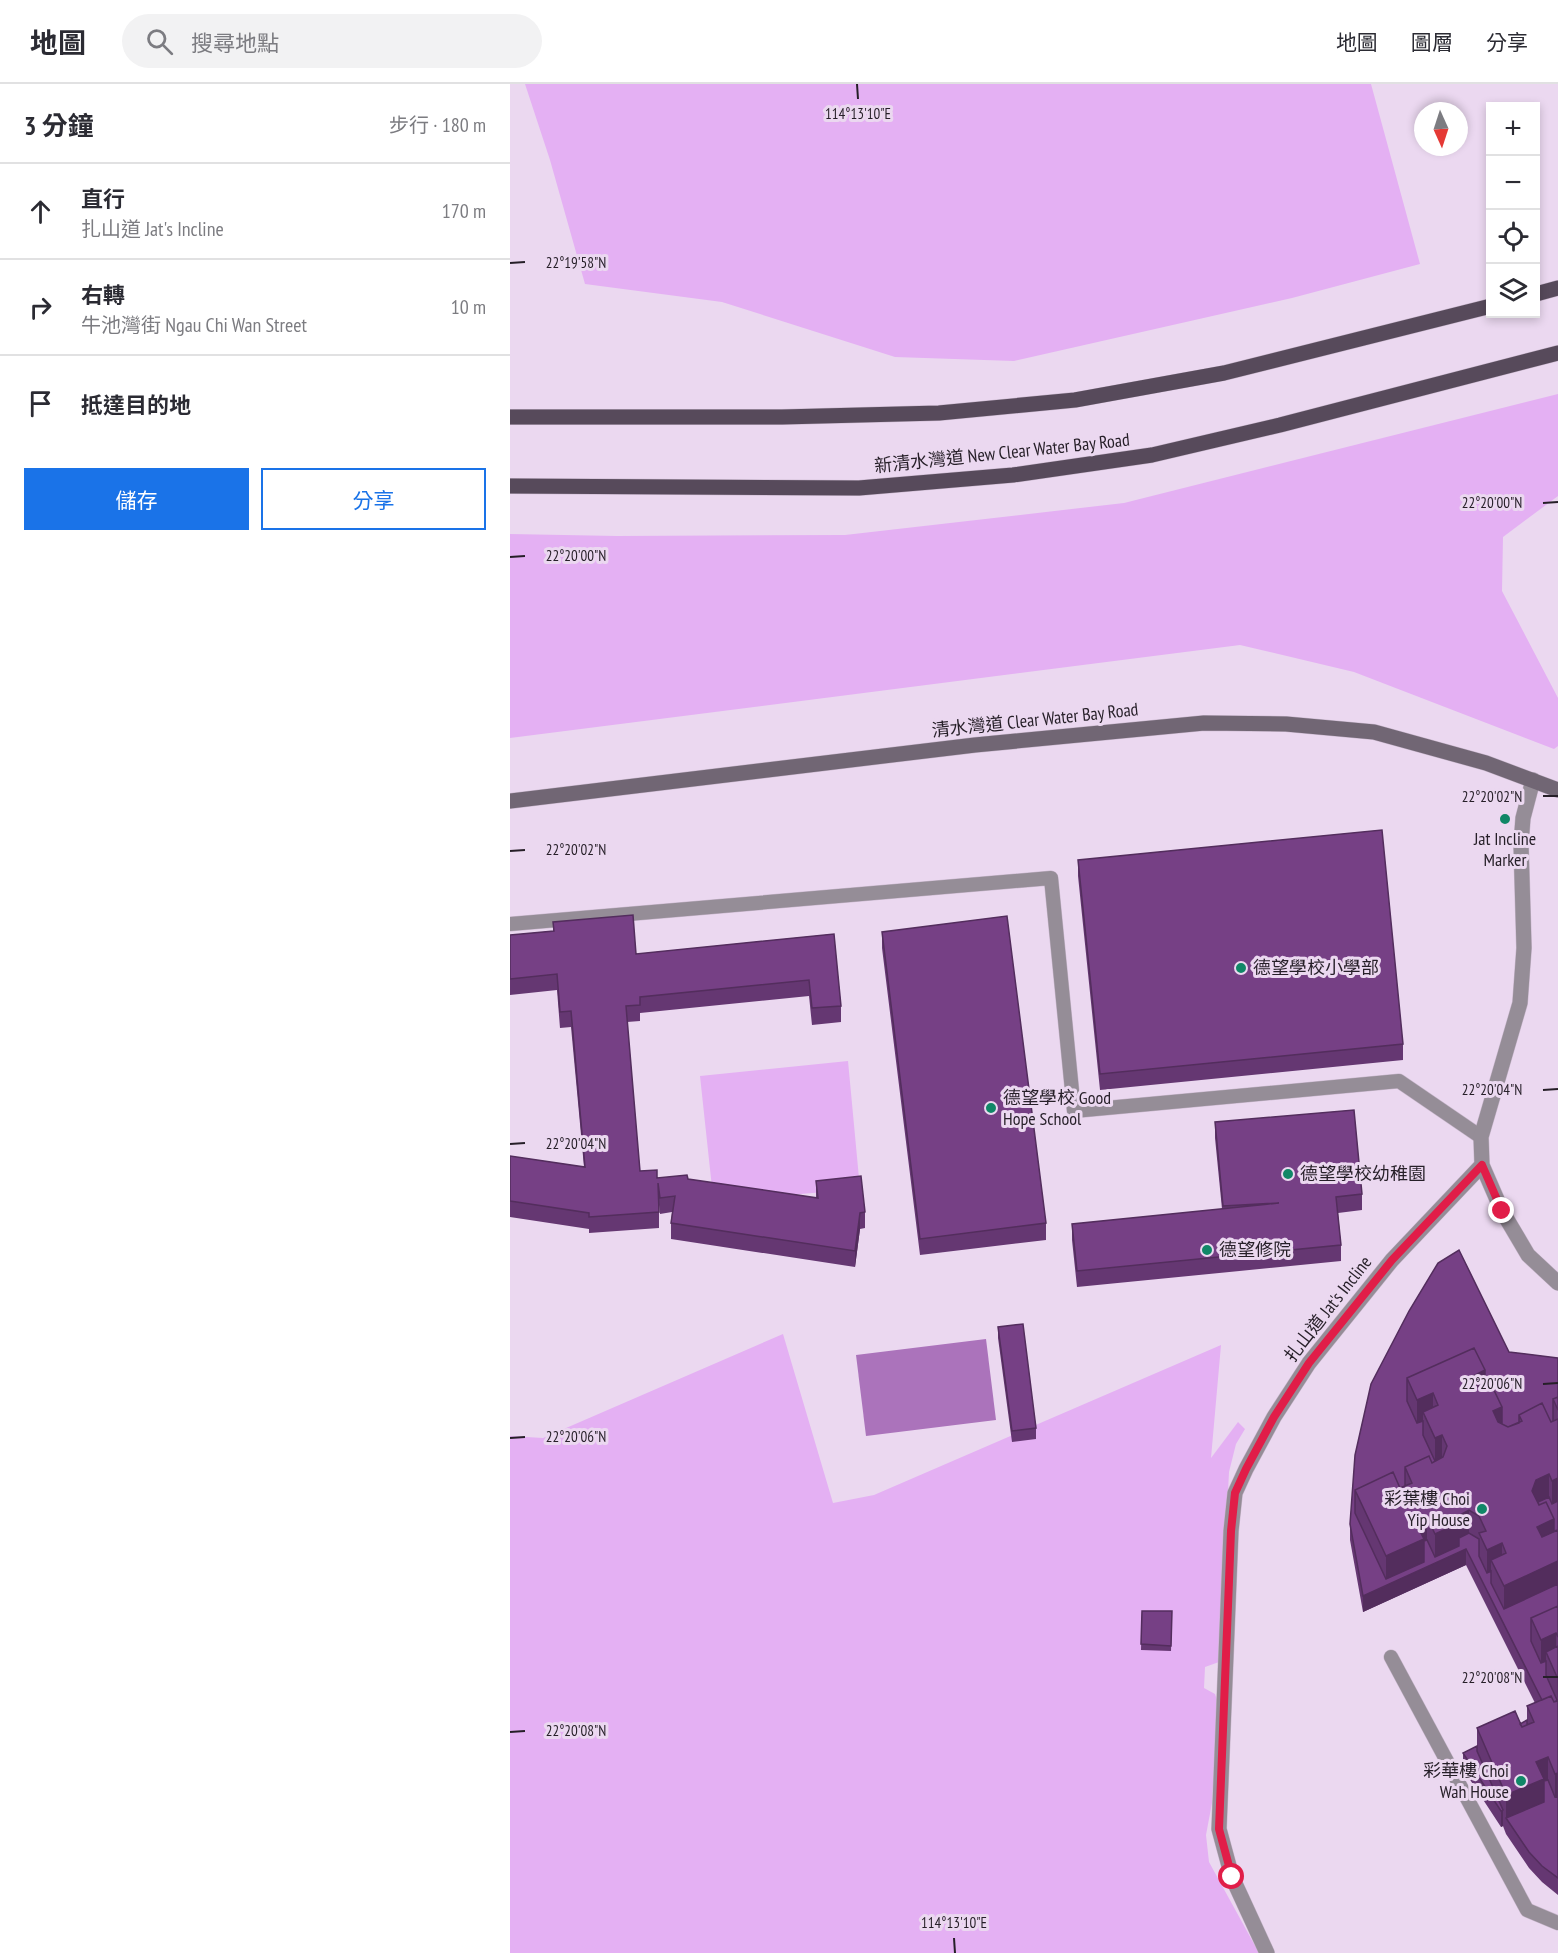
<!DOCTYPE html>
<html lang="zh-TW">
<head>
<meta charset="utf-8">
<style>
  :root { --surface:#fff; --page:#f2f2f3; --text:#2b2b33; --muted:#7c7c81; --line:#e1e1e2; --accent:#1a73e8 }
  body { margin:0; font-family:"PT Sans Narrow","Noto Sans TC",sans-serif; background:var(--page); color:var(--text) }
  .controls { position:absolute; right:18px; top:18px; display:grid; overflow:hidden; border-radius:0px; box-shadow:0 3px 9px #0003 }
  .controls button { width:54px; height:54px; display:grid; place-items:center; padding:0; border:0; border-bottom:2px solid var(--line); background:var(--surface); color:var(--text); font:30px sans-serif }
  .compass { position:absolute; left:904px; top:18px; width:54px; height:54px; border-radius:50%; background:var(--surface); box-shadow:0 3px 9px #0003; rotate:177deg }
  .stop { position:absolute; width:18px; height:18px; margin:-14px; border:4px solid #e11d48; border-radius:50%; background:#fff }
  .stop.end { background:#e11d48; border-color:#fff; box-shadow:0 2px 6px #0008 }
  .list { margin:0; padding:0; list-style:none }
  h2 { display:flex; justify-content:space-between; align-items:center; height:78px; margin:0; padding:0 24px; font-size:26px }
  h2 small { font-size:20px; font-weight:400; color:var(--muted) }
  .list li { display:grid; grid-template-columns:39px 1fr auto; gap:18px; align-items:center; box-sizing:border-box; height:96px; padding:0 24px; border-top:2px solid var(--line) }
  .list b { display:block; font-size:22px; white-space:nowrap }
  .list p { margin:0; font-size:20px; white-space:nowrap; color:var(--muted) }
  .list em { font-size:20px; font-style:normal; color:var(--muted) }
  .actions { display:flex; gap:12px; padding:18px 24px }
  .actions a { flex:1; padding:14px 0; border:2px solid var(--accent); border-radius:0px; text-align:center; font-size:21px; color:var(--accent) }
  .actions .main { background:var(--accent); color:#fff }
  .icon { flex:none; width:33px; height:33px; fill:none; stroke:currentColor; stroke-width:2; stroke-linecap:round; stroke-linejoin:round }
  .map { position:relative; flex:none; width:1048px; height:1869px; overflow:hidden }
  header { display:flex; align-items:center; gap:36px; box-sizing:border-box; height:84px; padding:0 30px; background:var(--surface); border-bottom:2px solid var(--line) }
  header strong { font-size:28px }
  nav { display:flex; gap:33px; margin-inline-start:auto; font-size:21px }
  .search { width:420px; height:54px; background:var(--page); display:flex; align-items:center; gap:15px; box-sizing:border-box; padding:0 21px; border-radius:33px; color:var(--muted); font-size:22px }
  main { display:flex }
  aside { flex:1; background:var(--surface) }
  .map>svg:first-child { display:block }
  .green { fill:#e4b0f3 }
  .water { fill:#ab73bb }
  .lines { fill:none; stroke-linecap:round; stroke-linejoin:round }
  .lane-casing { stroke:#c8b7cc; stroke-width:15 }
  .street-casing { stroke:#c8b7cc; stroke-width:16 }
  .secondary-casing { stroke:#c8b7cc; stroke-width:16 }
  .primary-casing { stroke:#c8b7cc; stroke-width:16 }
  .lane { stroke:#958d97; stroke-width:14 }
  .street { stroke:#958d97; stroke-width:15 }
  .secondary { stroke:#716674; stroke-width:15 }
  .primary { stroke:#574a5b; stroke-width:15 }
  .wall { fill:#653772 }
  .shaded-wall { fill:#532d5d }
  .building { fill:#764085; stroke:#532d5d; stroke-width:1.5 }
  .route { stroke:#e11d48; stroke-width:8 }
  .ticks { fill:none; stroke:#261f28; stroke-width:2 }
  .poi-dot { fill:#108767; stroke:#ebd8f0; stroke-width:2 }
  .labels { text-anchor:middle; stroke-width:6; stroke-linejoin:round; paint-order:stroke }
  .street-label { font-size:18px; fill:#261f28; stroke:#ebd8f0 }
  .poi-label { font-size:18px; fill:#261f28; stroke:#ebd8f0; text-anchor:start }
  .ticks-label { font-size:15px; text-anchor:middle; fill:#261f28; stroke:#ebd8f0; stroke-width:6; stroke-linejoin:round; paint-order:stroke }
</style>
</head>
<body>
<header>
<strong>地圖</strong>
<div class="search"><svg class="icon" aria-label="search" viewBox="0 0 24 24"><circle cx="10" cy="10" r="6"/><path d="M15 15l6 6"/></svg>搜尋地點</div>
<nav><a>地圖</a><a>圖層</a><a>分享</a></nav>
</header>
<main>
<aside>
<h2>3 分鐘<small>步行 · 180 m</small></h2>
<ul class="list">
<li><svg class="icon" aria-label="ahead" viewBox="0 0 24 24"><path d="M12 20V5M6 11l6-6 6 6"/></svg><div><b>直行</b><p>扎山道 Jat's Incline</p></div><em>170 m</em></li>
<li><svg class="icon" aria-label="right" viewBox="0 0 24 24"><path d="M7 20v-9h11M14 6l5 5-5 5"/></svg><div><b>右轉</b><p>牛池灣街 Ngau Chi Wan Street</p></div><em>10 m</em></li>
<li><svg class="icon" aria-label="arrive" viewBox="0 0 24 24"><path d="M6 21V4h12l-3 4 3 4H6"/></svg><div><b>抵達目的地</b></div></li>
</ul>
<div class="actions"><a class="main">儲存</a><a>分享</a></div>
</aside>
<div class="map">
<svg width="1048" height="1869" viewBox="0 0 1048 1869">
  <rect width="100%" height="100%" fill="#ebd8f0"/>
  <path class="green" d="M15 0H861L910 180 782 214 504 277 385 273 212 218 75 200 40 76Z
    M1048 310V412L993 453 992 507 1048 614V662L1044 665 844 588 730 561 0 654V450L107 452 335 451 614 419Z
    M338 977 350 1105 219 1116 203 1113 190 992Z
    M273 1250 323 1419 364 1411 711 1261 701 1374 728 1338 735 1345 726 1360 719 1388 710 1572 709 1578 695 1583 694 1604 705 1610 708 1619 702 1719 696 1751 699 1778 749 1869H0V1352L33 1354Z"/>
  <path class="water" d="M476 1255 486 1336 356 1352 346 1271Z"/>
  <g class="lines">
    <defs>
      <path id="lane" d="M0 840 541 794 564 1027 889 997 971 1053
        M881 1573 1017 1826 1048 1839"/>
      <path id="street" d="M1023 696 1013 734 1011 760 1014 864 1010 919 971 1053 972 1081 992 1127 1018 1171 1048 1199
        M757 1869 722 1793 709 1745 721 1447 725 1409 736 1385 764 1333 799 1279 882 1176 972 1081"/>
      <path id="secondary" d="M0 717 465 661 694 639 776 640 864 648 976 679 1048 706"/>
      <path id="primary" d="M1026 210 1048 204
        M0 333H272L429 329 565 316 714 289 981 222
        M0 402 349 404 503 391 642 371 770 341 1048 269"/>
    </defs>
    <use href="#lane" class="lane-casing"/>
    <use href="#street" class="street-casing"/>
    <use href="#secondary" class="secondary-casing"/>
    <use href="#primary" class="primary-casing"/>
    <use href="#lane" class="lane"/>
    <use href="#street" class="street"/>
    <use href="#secondary" class="secondary"/>
    <use href="#primary" class="primary"/>
  </g>
  <path class="wall" d="M568 776 893 960V976L590 1006 568 792Z
    M43 838 126 870 324 850 331 922V938L302 941 299 912 130 929V937L117 938 130 1087 147 1094 178 1095 306 1114V1097L355 1128V1144L350 1145 345 1183 161 1155V1139L162 1128 150 1130 149 1121V1144L79 1149V1145L0 1133V1072L74 1083 61 943 50 944 47 906 0 911V851L43 847Z
    M372 848 536 1139V1156L410 1171 372 864Z
    M705 1038 852 1110V1126L828 1129 831 1161V1177L567 1203 562 1156V1140L712 1125 705 1054Z
    M488 1243 526 1344V1355L502 1358 488 1254Z
    M999 1268 1048 1274V1811L1032 1798 1019 1784 996 1750 993 1742 991 1743 953 1685V1669L967 1662V1644L1010 1640 1017 1636V1622L1025 1619 956 1481 853 1528 840 1456V1440L861 1300Z
    M632 1527H662L661 1567 631 1566Z"/>
  <path class="shaded-wall" d="M350 1129V1145L345 1183V1167Z
    M975 1286V1324L980 1321V1337L964 1345V1329L959 1317V1305L927 1319 923 1309V1347L928 1344V1352L932 1351V1390L925 1393V1354L913 1328V1353L907 1355V1316L906 1313 964 1287V1291Z
    M992 1323V1362L983 1327Z
    M1039 1390V1429L1022 1430V1407L1026 1396Z
    M1048 1394V1433L1042 1436V1397Z
    M959 1426V1465L956 1467V1481L853 1528V1512L876 1502V1472L905 1438 917 1433V1472L925 1479V1450L946 1433Z
    M1044 1435 1048 1469V1516L994 1541V1502L981 1476V1503L977 1505V1466L992 1459V1494L1027 1443Z
    M1046 1549V1586L1048 1585 1047 1633V1593L1036 1568V1593L1031 1595V1556Z
    M1038 1673V1712L1034 1734H996V1711L1026 1678Z
    M1048 1689V1728L1045 1729V1690Z
    M993 1726V1742L991 1743V1727Z"/>
  <path class="building" d="M872 746 893 960 590 990 568 776Z
    M123 831 126 870 324 850 331 922 302 924 299 896 130 913V921L116 922 130 1087 147 1086V1094L177 1091 178 1095 308 1114 306 1097 351 1092 355 1128 350 1129 345 1167 161 1139 165 1112 150 1114 148 1099 149 1128 79 1133V1129L0 1117V1072L75 1083 61 927 50 928 47 890 0 895V851L44 847 43 838Z
    M497 832 536 1139 410 1155 372 848Z
    M844 1026 852 1110 826 1113 831 1161 567 1187 562 1140 769 1119 713 1122 705 1038Z
    M949 1166 999 1268 1048 1274V1313L1043 1315V1337L1041 1338 1032 1319 1009 1331V1339L998 1343 992 1340V1323L980 1298 975 1301V1286L964 1264 897 1294V1317L907 1339 913 1337V1351L925 1377 931 1374 922 1379 919 1372 895 1383V1402L890 1404 883 1388 845 1406V1429L876 1495 914 1478V1457L917 1456 925 1473 949 1462V1454L959 1449 969 1455V1472L977 1489 981 1487V1499L994 1525 1048 1500V1522L1021 1534V1557L1031 1579 1036 1577V1591L1047 1616H1048L1044 1618 1041 1612 1032 1616 956 1465 853 1512 840 1440 845 1371 861 1300 899 1227 928 1179Z
    M513 1240 526 1344 502 1347 488 1243Z
    M964 1264 975 1286 959 1294 964 1305 980 1298 992 1323 983 1327 988 1338 998 1343 1012 1337 1009 1331 1032 1319 1041 1338 1048 1335V1394L1042 1397 1039 1390 1026 1396 1022 1407 1029 1421 1036 1418 1044 1435 1027 1443 1032 1453 1048 1446V1477L994 1502 981 1476 996 1469 992 1459 977 1466 969 1449 976 1447 969 1432 959 1426 946 1433 949 1439 925 1450 917 1433 905 1438 914 1455 876 1472 845 1406 883 1388 890 1404 902 1399 895 1383 919 1372 922 1379 933 1373 937 1362 932 1351 925 1354 913 1328 928 1321 923 1309 907 1316 897 1294Z
    M1048 1313V1326L1043 1315Z
    M1039 1413 1042 1420 1048 1417V1446L1044 1447V1435L1036 1418 1029 1421 1028 1418Z
    M1048 1522V1553L1046 1549 1031 1556 1021 1534Z
    M632 1527H662L661 1562 631 1560Z
    M1048 1562V1593H1047L1036 1568Z
    M1041 1612 1044 1618 1048 1617V1689L1045 1690 1038 1673 1026 1678 1034 1695 996 1711 967 1644 1005 1627 1012 1643 1024 1638 1017 1622Z
    M1017 1636V1641L1012 1643 1010 1640Z
    M967 1662V1667L993 1726 991 1727 953 1669Z
    M1038 1696 1045 1713 1048 1712V1794L1032 1782 1019 1768 996 1734 1034 1718V1697Z"/>
  <g class="lines">
    <path class="route" d="M722 1793 709 1745 721 1447 725 1409 736 1385 764 1333 799 1279 882 1176 972 1081 992 1127"/>
  </g>
  <path class="ticks" d="M347 0 348 15M0 179 15 178M1033 419 1048 418M0 473 15 472M1033 712H1048M0 767 15 766M1033 1006 1048 1005M0 1060 15 1059M1033 1300 1048 1299M0 1354 15 1353M1033 1593H1048M0 1648 15 1647M444 1854 445 1869"/>
  <g class="poi-dot">
    <circle cx="995" cy="735" r="6"/>
    <circle cx="731" cy="884" r="6"/>
    <circle cx="481" cy="1024" r="6"/>
    <circle cx="778" cy="1090" r="6"/>
    <circle cx="697" cy="1166" r="6"/>
    <circle cx="972" cy="1425" r="6"/>
    <circle cx="1011" cy="1697" r="6"/>
  </g>
  <g class="labels">
    <g class="street-label">
      <text transform="translate(492 369) rotate(-6)" y="6">新清水灣道 New Clear Water Bay Road</text>
      <text transform="translate(525 636) rotate(-6)" y="6">清水灣道 Clear Water Bay Road</text>
      <text transform="translate(818 1225) rotate(-52)" y="6">扎山道 Jat's Incline</text>
    </g>
    <g class="poi-label">
      <text x="995" y="761" text-anchor="middle">Jat Incline<tspan x="995" dy="21">Marker</tspan></text>
      <text x="743" y="890">德望學校小學部</text>
      <text x="493" y="1020">德望學校 Good<tspan x="493" dy="21">Hope School</tspan></text>
      <text x="790" y="1096">德望學校幼稚園</text>
      <text x="709" y="1172">德望修院</text>
      <text x="960" y="1421" text-anchor="end">彩葉樓 Choi<tspan x="960" dy="21">Yip House</tspan></text>
      <text x="999" y="1693" text-anchor="end">彩華樓 Choi<tspan x="999" dy="21">Wah House</tspan></text>
    </g>
  </g>
  <g class="ticks-label">
    <text x="348" y="35">114°13'10"E</text>
    <text x="66" y="184">22°19'58"N</text>
    <text x="982" y="424">22°20'00"N</text>
    <text x="66" y="477">22°20'00"N</text>
    <text x="982" y="718">22°20'02"N</text>
    <text x="66" y="771">22°20'02"N</text>
    <text x="982" y="1011">22°20'04"N</text>
    <text x="66" y="1065">22°20'04"N</text>
    <text x="982" y="1305">22°20'06"N</text>
    <text x="66" y="1358">22°20'06"N</text>
    <text x="982" y="1599">22°20'08"N</text>
    <text x="66" y="1652">22°20'08"N</text>
    <text x="444" y="1844">114°13'10"E</text>
  </g>
</svg>
<div class="controls">
<button>+</button>
<button>−</button>
<button><svg class="icon" aria-label="locate" viewBox="0 0 24 24"><circle cx="12" cy="12" r="6"/><path d="M12 2v4M12 18v4M2 12h4M18 12h4"/></svg></button>
<button><svg class="icon" aria-label="layers" viewBox="0 0 24 24"><path d="M12 4l9 5-9 5-9-5zM3 14l9 5 9-5"/></svg></button>
</div>
<svg class="compass" viewBox="-18 -18 36 36"><path d="M0-13l5 13h-10z" fill="#e53935"/><path d="M0 13l5-13h-10z" fill="#7c7c81"/></svg>
<div class="stop" style="left:722px;top:1793px"></div>
<div class="stop end" style="left:992px;top:1127px"></div>
</div>
</main>
</body>
</html>
